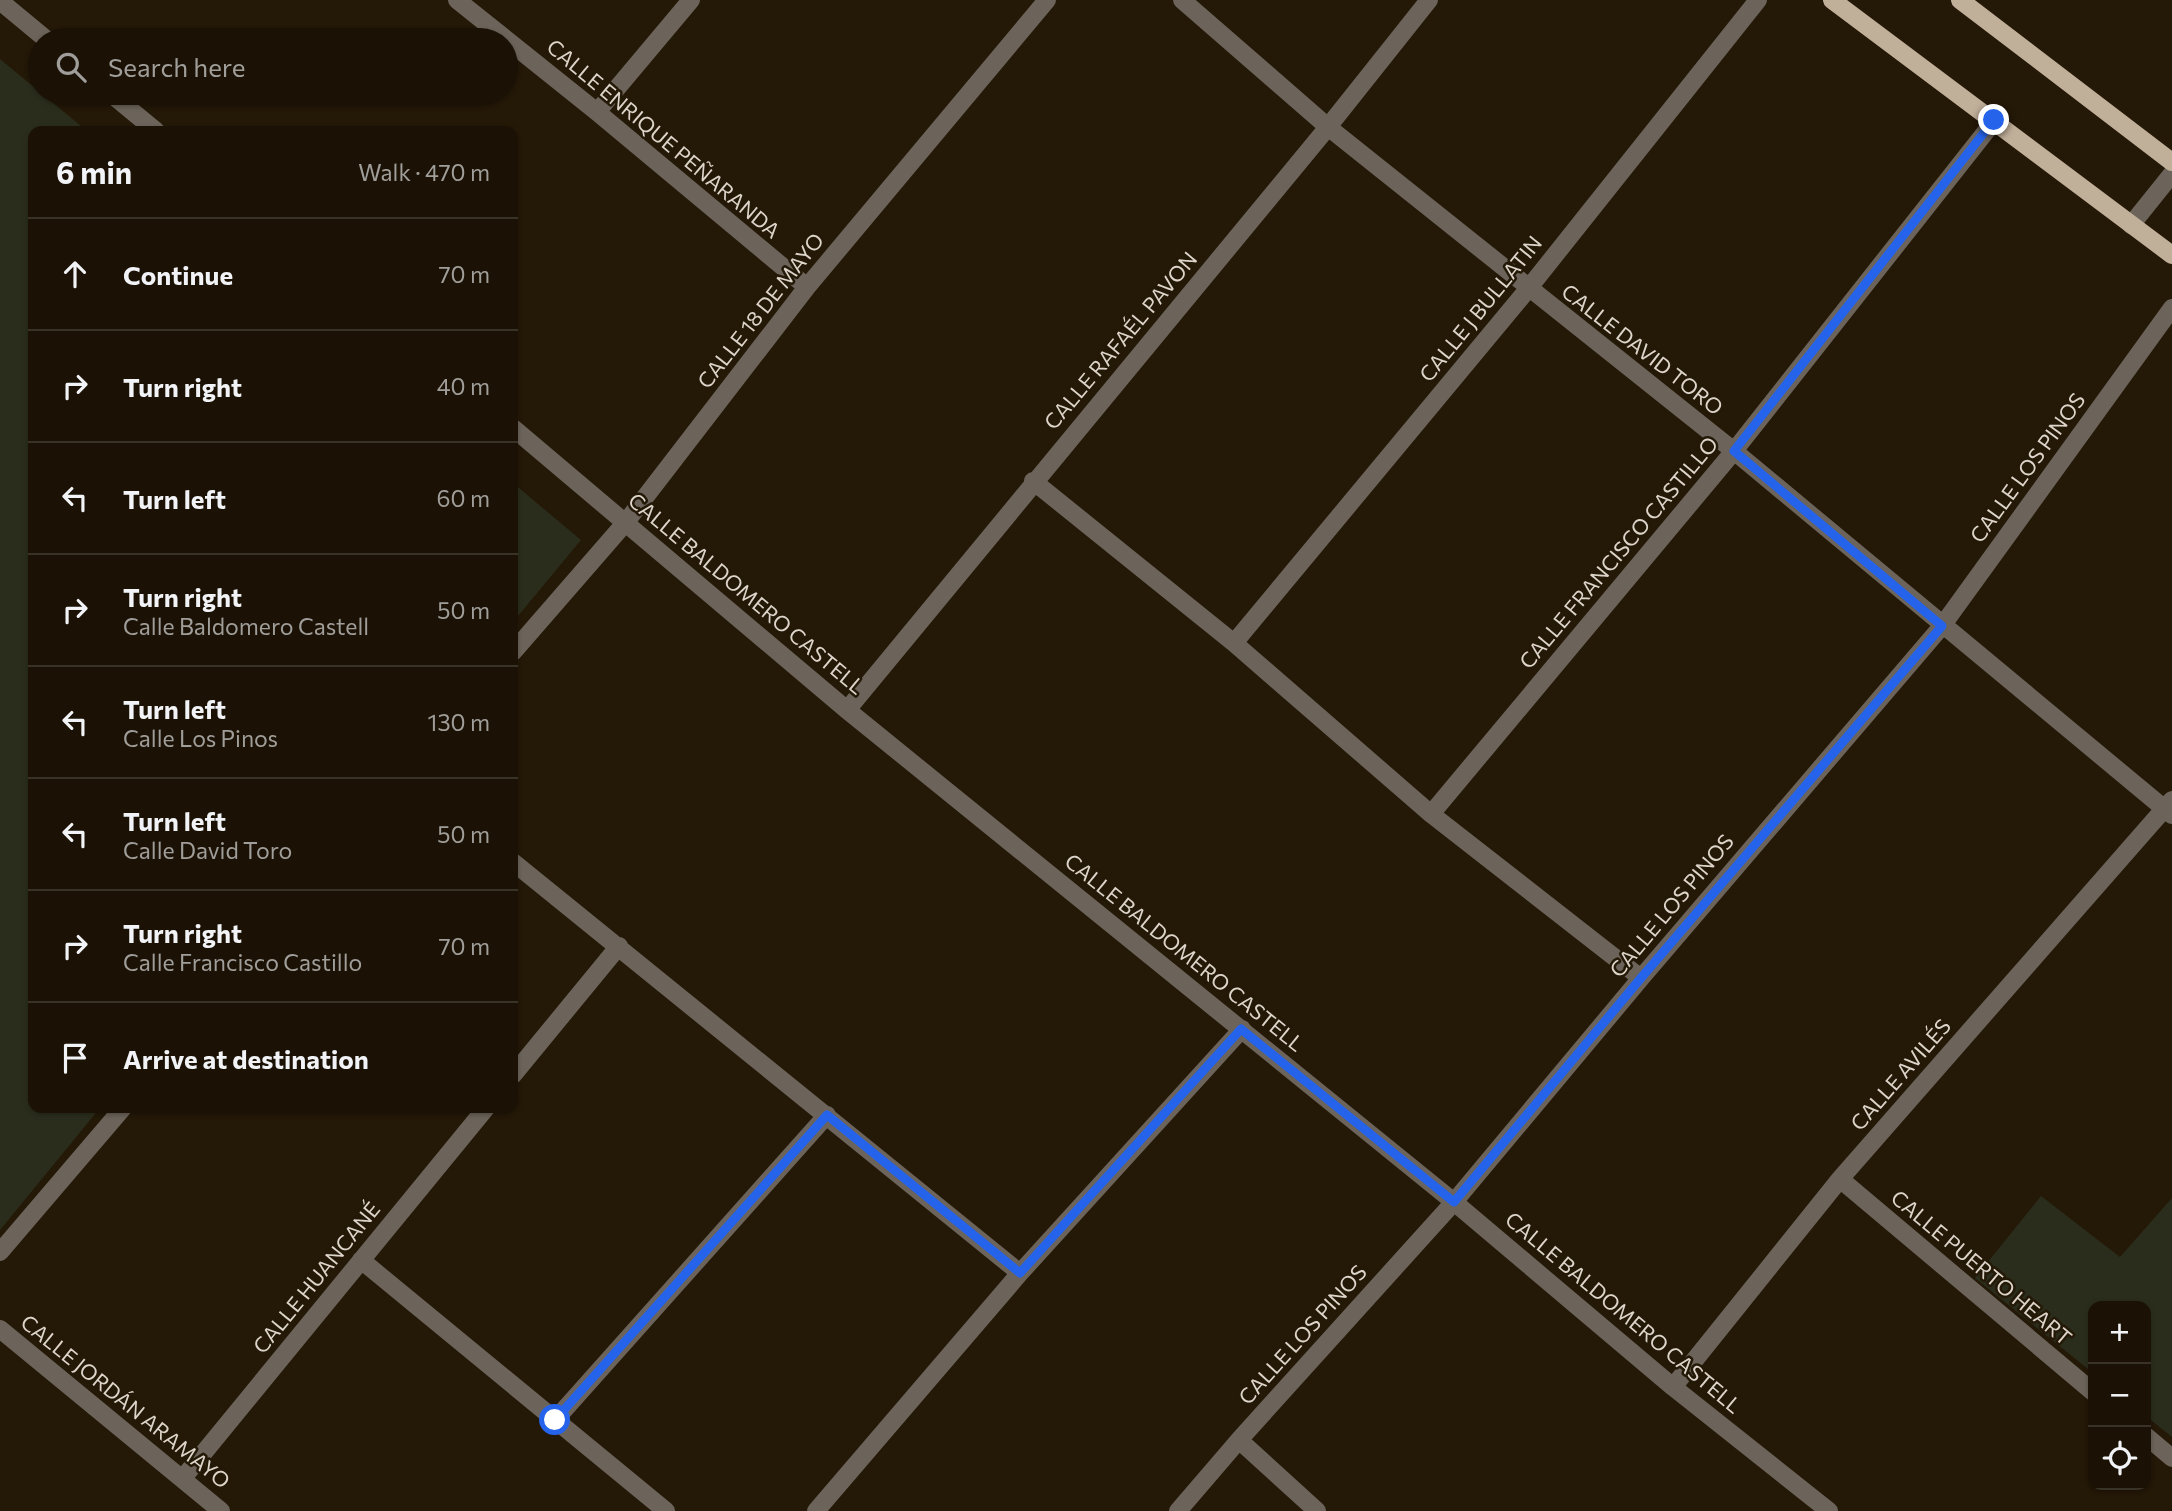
<!DOCTYPE html>
<html lang="en">
<head>
<meta charset="utf-8">
<style>
  :root { --surface:#1b1205; --page:#282013; --text:#f1f3f6; --muted:#a09e9a; --line:#393227 }
  body { margin:0; font-family:Commissioner,sans-serif; background:var(--page); color:var(--text) }
  .controls { position:absolute; right:21px; bottom:21px; display:grid; overflow:hidden; border-radius:14px; box-shadow:0 2px 5px #0004 }
  .controls button { width:63px; height:63px; display:grid; place-items:center; padding:0; border:0; border-bottom:2px solid var(--line); background:var(--surface); color:var(--text); font:35px sans-serif }
  .stop { position:absolute; width:21px; height:21px; margin:-16px; border:5px solid #2563eb; border-radius:50%; background:#fff }
  .stop.end { background:#2563eb; border-color:#fff; box-shadow:0 2px 7px #0008 }
  .list { margin:0; padding:0; list-style:none }
  h2 { display:flex; justify-content:space-between; align-items:center; height:91px; margin:0; padding:0 28px; font-size:30px }
  h2 small { font-size:23px; font-weight:400; color:var(--muted) }
  .list li { display:grid; grid-template-columns:46px 1fr auto; gap:21px; align-items:center; box-sizing:border-box; height:112px; padding:0 28px; border-top:2px solid var(--line) }
  .list b { display:block; font-size:26px; white-space:nowrap }
  .list p { margin:0; font-size:23px; white-space:nowrap; color:var(--muted) }
  .list em { font-size:23px; font-style:normal; color:var(--muted) }
  .icon { flex:none; width:38px; height:38px; fill:none; stroke:currentColor; stroke-width:2; stroke-linecap:round; stroke-linejoin:round }
  .map { position:relative; flex:none; width:2172px; height:1511px; overflow:hidden }
  .search { position:absolute; background:var(--surface); box-shadow:0 2px 5px #0004; left:28px; top:28px; width:490px; height:77px; display:flex; align-items:center; gap:18px; box-sizing:border-box; padding:0 24px; border-radius:38px; color:var(--muted); font-size:26px }
  .panel { position:absolute; background:var(--surface); box-shadow:0 2px 5px #0004; left:28px; top:126px; width:490px; height:987px; border-radius:14px }
  .map>svg:first-child { display:block }
  .green { fill:#2b2d1c }
  .lines { fill:none; stroke-linecap:round; stroke-linejoin:round }
  .minor { stroke:#6c645a; stroke-width:18 }
  .major { stroke:#c0af99; stroke-width:18 }
  .route { stroke:#2563eb; stroke-width:9 }
  .labels { text-anchor:middle; stroke-width:5; stroke-linejoin:round; paint-order:stroke }
  .street-label { font-size:21px; fill:#ddd5ca; stroke:#241807 }
</style>
</head>
<body>
<div class="map">
<svg width="2172" height="1511" viewBox="0 0 2172 1511">
  <rect width="100%" height="100%" fill="#241807"/>
  <path class="green" d="M0 59 87 131H33V1108H100L0 1230Z
    M513 483 581 540 513 622Z
    M2041 1196 2120 1257 2172 1198V1437L2146 1416V1306H2093V1373L1975 1278Z"/>
  <g class="lines">
    <path class="minor" d="M457 0 597 112 807 287
      M1182 0 1328 127 1734 451 2172 815
      M0 1 47 40
      M110 93 156 131
      M597 112 691 0
      M2131 225 2172 174
      M513 428 847 710 1454 1202 1673 1387 1829 1511
      M1033 481 1234 643 1431 814 1641 978
      M1234 643 1528 289 1758 0
      M513 652 626 522 807 287 1047 0
      M847 710 1328 127 1429 0
      M1431 814 1734 451 1995 120
      M513 862 1020 1273
      M513 1075 619 946
      M1840 1179 2093 1392
      M0 1252 123 1108
      M361 1260 666 1511
      M0 1329 221 1511
      M1673 1387 1840 1179 2172 800
      M555 1420 827 1115
      M2146 1436 2172 1458
      M1239 1440 1317 1511
      M183 1478 486 1108
      M816 1511 1020 1273 1242 1029
      M1178 1511 1239 1440 1454 1202 1641 978 1942 626 2172 308"/>
    <path class="major" d="M1832 0 2172 255
      M1960 0 2172 162"/>
  </g>
  <g class="lines">
    <path class="route" d="M555 1420 827 1115 1020 1273 1241 1029 1454 1202 1641 978 1942 626 1734 451 1994 120"/>
  </g>
  <g class="labels">
    <g class="street-label">
      <text transform="translate(663 139) rotate(40)" y="7">CALLE ENRIQUE PEÑARANDA</text>
      <text transform="translate(1481 309) rotate(-51)" y="7">CALLE J BULLATIN</text>
      <text transform="translate(761 311) rotate(-52)" y="7">CALLE 18 DE MAYO</text>
      <text transform="translate(1121 341) rotate(-50)" y="7">CALLE RAFAÉL PAVON</text>
      <text transform="translate(1642 350) rotate(38)" y="7">CALLE DAVID TORO</text>
      <text transform="translate(2028 468) rotate(-54)" y="7">CALLE LOS PINOS</text>
      <text transform="translate(1619 553) rotate(-50)" y="7">CALLE FRANCISCO CASTILLO</text>
      <text transform="translate(746 594) rotate(40)" y="7">CALLE BALDOMERO CASTELL</text>
      <text transform="translate(1672 906) rotate(-50)" y="7">CALLE LOS PINOS</text>
      <text transform="translate(1184 953) rotate(39)" y="7">CALLE BALDOMERO CASTELL</text>
      <text transform="translate(1901 1075) rotate(-49)" y="7">CALLE AVILÉS</text>
      <text transform="translate(1981 1268) rotate(40)" y="7">CALLE PUERTO HEART</text>
      <text transform="translate(317 1278) rotate(-51)" y="7">CALLE HUANCANÉ</text>
      <text transform="translate(1623 1313) rotate(40)" y="7">CALLE BALDOMERO CASTELL</text>
      <text transform="translate(1303 1335) rotate(-48)" y="7">CALLE LOS PINOS</text>
      <text transform="translate(125 1402) rotate(39)" y="7">CALLE JORDÁN ARAMAYO</text>
    </g>
  </g>
</svg>
<div class="controls">
<button>+</button>
<button>−</button>
<button><svg class="icon" aria-label="locate" viewBox="0 0 24 24"><circle cx="12" cy="12" r="6"/><path d="M12 2v4M12 18v4M2 12h4M18 12h4"/></svg></button>
</div>
<div class="stop" style="left:555px;top:1420px"></div>
<div class="stop end" style="left:1994px;top:120px"></div>
<div class="search"><svg class="icon" aria-label="search" viewBox="0 0 24 24"><circle cx="10" cy="10" r="6"/><path d="M15 15l6 6"/></svg>Search here</div>
<section class="panel">
<h2>6 min<small>Walk · 470 m</small></h2>
<ul class="list">
<li><svg class="icon" aria-label="ahead" viewBox="0 0 24 24"><path d="M12 20V5M6 11l6-6 6 6"/></svg><div><b>Continue</b></div><em>70 m</em></li>
<li><svg class="icon" aria-label="right" viewBox="0 0 24 24"><path d="M7 20v-9h11M14 6l5 5-5 5"/></svg><div><b>Turn right</b></div><em>40 m</em></li>
<li><svg class="icon" aria-label="left" viewBox="0 0 24 24"><path d="M17 20v-9H6M10 6l-5 5 5 5"/></svg><div><b>Turn left</b></div><em>60 m</em></li>
<li><svg class="icon" aria-label="right" viewBox="0 0 24 24"><path d="M7 20v-9h11M14 6l5 5-5 5"/></svg><div><b>Turn right</b><p>Calle Baldomero Castell</p></div><em>50 m</em></li>
<li><svg class="icon" aria-label="left" viewBox="0 0 24 24"><path d="M17 20v-9H6M10 6l-5 5 5 5"/></svg><div><b>Turn left</b><p>Calle Los Pinos</p></div><em>130 m</em></li>
<li><svg class="icon" aria-label="left" viewBox="0 0 24 24"><path d="M17 20v-9H6M10 6l-5 5 5 5"/></svg><div><b>Turn left</b><p>Calle David Toro</p></div><em>50 m</em></li>
<li><svg class="icon" aria-label="right" viewBox="0 0 24 24"><path d="M7 20v-9h11M14 6l5 5-5 5"/></svg><div><b>Turn right</b><p>Calle Francisco Castillo</p></div><em>70 m</em></li>
<li><svg class="icon" aria-label="arrive" viewBox="0 0 24 24"><path d="M6 21V4h12l-3 4 3 4H6"/></svg><div><b>Arrive at destination</b></div></li>
</ul>
</section>
</div>
</body>
</html>
